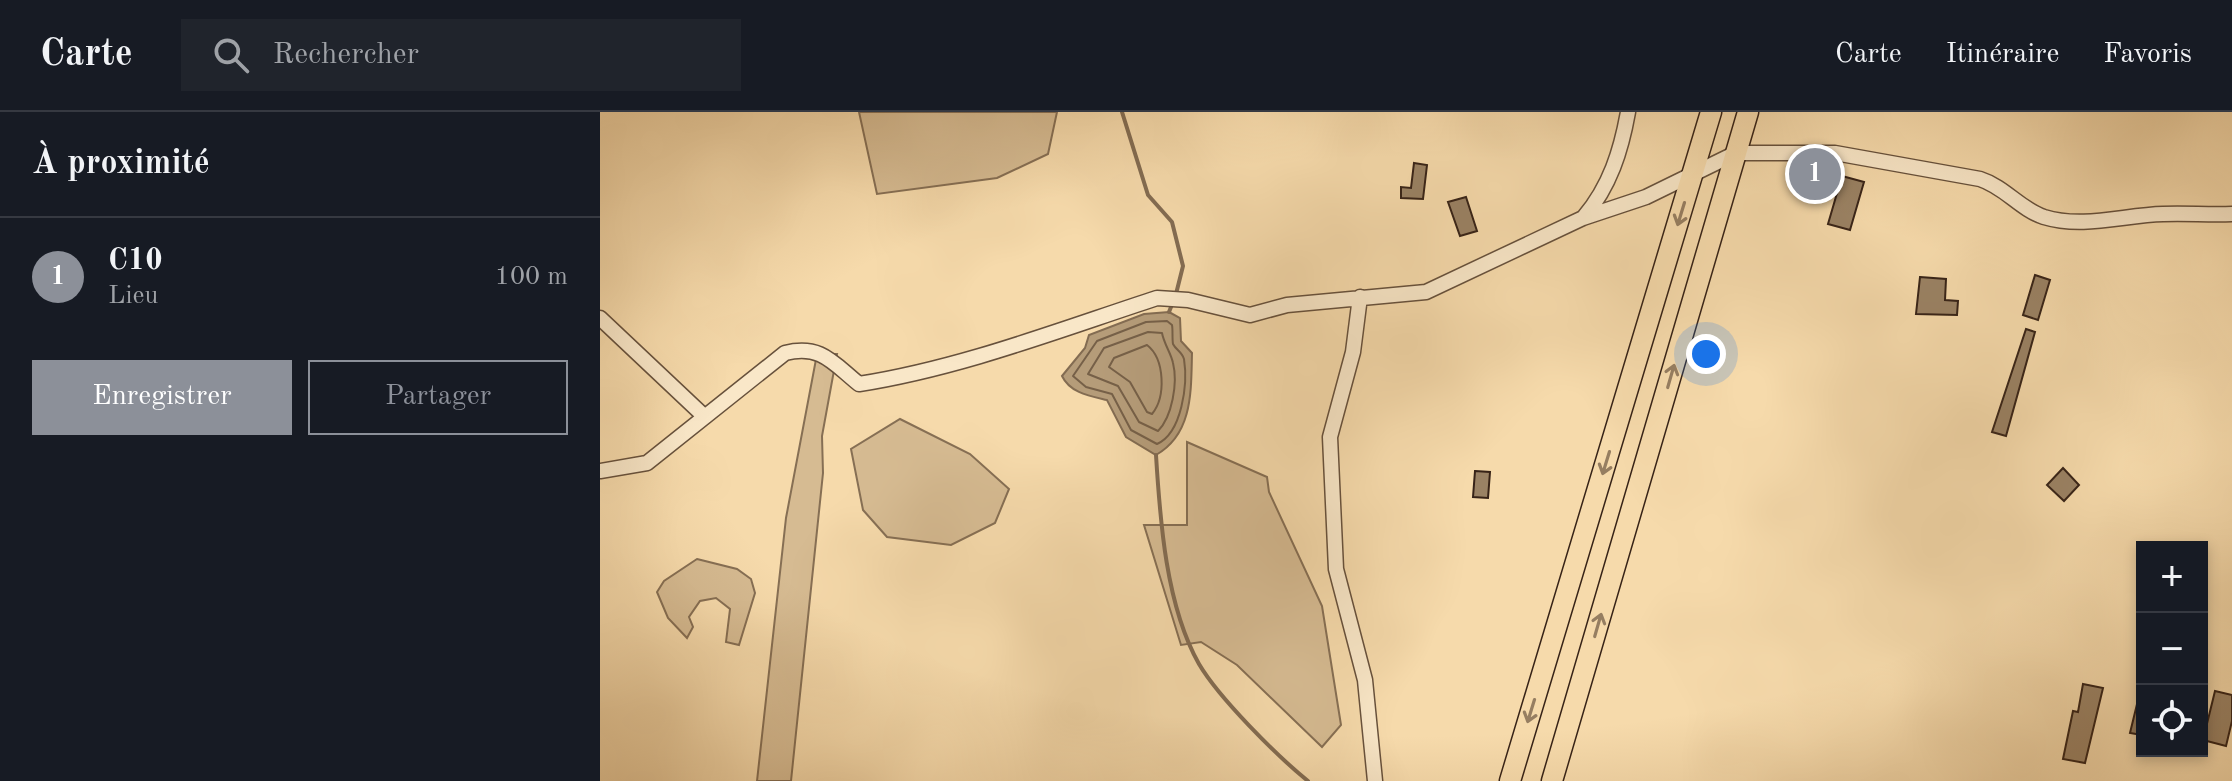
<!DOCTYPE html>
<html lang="fr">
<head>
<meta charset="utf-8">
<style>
  :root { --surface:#171b24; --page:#20242c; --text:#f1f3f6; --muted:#9ea1a6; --line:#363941; --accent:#8c9099 }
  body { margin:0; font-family:"Old Standard TT",serif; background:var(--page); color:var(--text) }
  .controls { position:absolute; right:24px; bottom:24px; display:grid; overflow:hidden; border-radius:0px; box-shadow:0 4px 12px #0003 }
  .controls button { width:72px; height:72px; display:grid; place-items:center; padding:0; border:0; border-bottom:2px solid var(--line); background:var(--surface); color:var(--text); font:40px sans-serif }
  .you { position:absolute; left:1106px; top:242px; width:28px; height:28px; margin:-20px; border:6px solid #fff; border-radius:50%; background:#1a73e8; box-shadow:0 0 0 12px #1a73e833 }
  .badge { display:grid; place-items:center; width:52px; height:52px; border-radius:50%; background:var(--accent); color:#fff; font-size:26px; font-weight:700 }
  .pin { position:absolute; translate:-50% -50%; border:4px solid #fff; box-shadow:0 2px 8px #0006 }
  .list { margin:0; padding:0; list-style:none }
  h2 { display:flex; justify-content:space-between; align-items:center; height:104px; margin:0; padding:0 32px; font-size:34px }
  h2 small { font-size:26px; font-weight:400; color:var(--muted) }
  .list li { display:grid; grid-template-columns:52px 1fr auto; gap:24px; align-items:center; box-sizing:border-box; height:120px; padding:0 32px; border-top:2px solid var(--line) }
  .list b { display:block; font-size:30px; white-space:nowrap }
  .list p { margin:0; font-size:26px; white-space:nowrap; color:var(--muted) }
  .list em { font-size:26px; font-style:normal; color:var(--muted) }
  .actions { display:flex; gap:16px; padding:24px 32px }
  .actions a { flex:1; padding:18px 0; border:2px solid var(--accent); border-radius:0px; text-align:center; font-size:28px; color:var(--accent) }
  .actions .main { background:var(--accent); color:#fff }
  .icon { flex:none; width:44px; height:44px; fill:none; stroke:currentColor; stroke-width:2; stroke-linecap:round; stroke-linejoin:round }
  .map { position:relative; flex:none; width:1632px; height:669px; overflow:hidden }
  header { display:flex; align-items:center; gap:48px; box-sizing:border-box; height:112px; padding:0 40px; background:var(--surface); border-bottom:2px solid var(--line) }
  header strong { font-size:38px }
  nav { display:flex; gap:44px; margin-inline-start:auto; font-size:28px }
  .search { width:560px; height:72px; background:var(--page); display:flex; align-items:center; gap:20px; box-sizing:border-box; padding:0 28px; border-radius:0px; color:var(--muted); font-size:30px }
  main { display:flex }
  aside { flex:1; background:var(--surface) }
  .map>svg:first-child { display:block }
  .green { fill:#d6bb92; stroke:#866f54; stroke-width:2 }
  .water { fill:#b59c79; stroke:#836c52; stroke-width:2 }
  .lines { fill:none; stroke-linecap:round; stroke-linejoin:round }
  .shore { stroke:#766048; stroke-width:2 }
  .stream { stroke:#836c52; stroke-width:4 }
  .building { fill:#9a8264; stroke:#372317; stroke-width:2 }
  .minor-casing { stroke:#67513c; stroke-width:17 }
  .highway-casing { stroke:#372317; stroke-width:23 }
  .minor { stroke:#f9e7c8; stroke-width:14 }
  .highway { stroke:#f6daab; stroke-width:20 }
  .oneway { stroke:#967e61 }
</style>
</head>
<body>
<header>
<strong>Carte</strong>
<div class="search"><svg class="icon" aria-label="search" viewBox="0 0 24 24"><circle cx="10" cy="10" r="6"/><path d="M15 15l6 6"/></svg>Rechercher</div>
<nav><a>Carte</a><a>Itinéraire</a><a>Favoris</a></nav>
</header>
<main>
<aside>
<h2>À proximité<small></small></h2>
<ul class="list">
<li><span class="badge">1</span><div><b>C10</b><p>Lieu</p></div><em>100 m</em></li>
</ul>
<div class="actions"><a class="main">Enregistrer</a><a>Partager</a></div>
</aside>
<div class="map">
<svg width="1632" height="669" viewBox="0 0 1632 669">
  <rect width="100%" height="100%" fill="#f6daab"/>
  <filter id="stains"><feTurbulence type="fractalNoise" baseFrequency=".0025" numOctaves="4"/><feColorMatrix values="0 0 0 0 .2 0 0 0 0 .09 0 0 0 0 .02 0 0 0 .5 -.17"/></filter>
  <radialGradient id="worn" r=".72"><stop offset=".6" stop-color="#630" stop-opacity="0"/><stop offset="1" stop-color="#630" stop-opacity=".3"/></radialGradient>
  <path class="green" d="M259 0H457L448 42 397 66 277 82Z
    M217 242H237L222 324 223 361 191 669H157L186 406Z
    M300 307 370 342 409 377 395 411 351 433 287 425 263 398 251 337Z
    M587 330 667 365 669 380 722 494 741 613 722 635 637 553 601 530 581 533 544 413H587Z
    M97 447 137 457 151 467 155 481 139 533 126 530 130 497 116 486 100 489 89 505 93 515 87 526 68 506 57 480 64 469Z"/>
  <path class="water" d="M569 200 580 206 581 229 592 241C591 279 593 322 556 343L526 325 507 288C490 284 470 281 462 264L485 236 489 223 544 202Z"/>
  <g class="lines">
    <path class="shore" d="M567 209 572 213C573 218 572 226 573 232 576 238 582 240 584 247 588 272 582 321 557 332L531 318 512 282 486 275 473 264 497 229 546 210Z
      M548 220 562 221C564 232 571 241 573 251 578 271 572 305 558 319L539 310 518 274 488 262 504 236Z
      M547 233C565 247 566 285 552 302L547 300 530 270 509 255 514 246Z"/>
    <path class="stream" d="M522 0 548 83 572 110 583 154 576 182
      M569 200 573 190
      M556 343C560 408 566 494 599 552 619 586 677 644 708 669"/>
  </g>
  <path class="building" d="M814 51 827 53 823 87 801 86V75L811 76Z
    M1242 64 1264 70 1250 118 1228 112Z
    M866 85 877 119 860 124 848 90Z
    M1435 163 1450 168 1438 208 1423 203Z
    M1320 165 1346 167 1345 188 1358 189 1357 203 1316 202Z
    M1426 217 1435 220 1406 324 1392 320Z
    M1463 356 1479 373 1464 389 1447 373Z
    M875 359 890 360 888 386 873 385Z
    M1483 572 1503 576 1485 651 1463 647 1473 599 1478 600Z
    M1615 579 1632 583V609L1626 634 1603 628Z
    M1538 588H1542V623L1530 621Z"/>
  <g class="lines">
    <defs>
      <path id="minor" d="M984 105C1010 74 1021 39 1028 0
        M760 185 753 240 730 325 736 457 765 568 775 669
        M0 206 105 305
        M0 359 47 351 185 241C221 232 233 251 259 272 361 256 459 218 557 186L588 188 650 203 687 193 826 180 983 106 1046 85 1136 41H1235L1380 67C1405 75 1420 97 1444 105 1483 117 1524 103 1563 102 1586 101 1609 103 1632 102"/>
      <path id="highway" d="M910 669 1111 0
        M952 669 1148 0"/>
    </defs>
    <use href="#minor" class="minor-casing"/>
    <use href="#highway" class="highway-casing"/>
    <use href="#minor" class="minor"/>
    <use href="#highway" class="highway"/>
  </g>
  <defs><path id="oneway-shaft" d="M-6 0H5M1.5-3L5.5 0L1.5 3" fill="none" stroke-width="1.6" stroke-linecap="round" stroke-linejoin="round" transform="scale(2)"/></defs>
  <g class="oneway">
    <use href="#oneway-shaft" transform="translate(1081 102) rotate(107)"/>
    <use href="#oneway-shaft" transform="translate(1071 264) rotate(-74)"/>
    <use href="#oneway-shaft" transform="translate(1006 351) rotate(107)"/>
    <use href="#oneway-shaft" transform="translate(998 513) rotate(-74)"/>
    <use href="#oneway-shaft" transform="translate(931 599) rotate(107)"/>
  </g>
  <rect width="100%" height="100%" filter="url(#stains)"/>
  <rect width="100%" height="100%" fill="url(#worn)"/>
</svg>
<div class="controls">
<button>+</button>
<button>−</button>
<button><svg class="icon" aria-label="locate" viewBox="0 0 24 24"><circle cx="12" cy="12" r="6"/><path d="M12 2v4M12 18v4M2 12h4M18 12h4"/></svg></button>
</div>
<div class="you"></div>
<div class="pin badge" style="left:1215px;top:62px">1</div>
</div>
</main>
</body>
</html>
